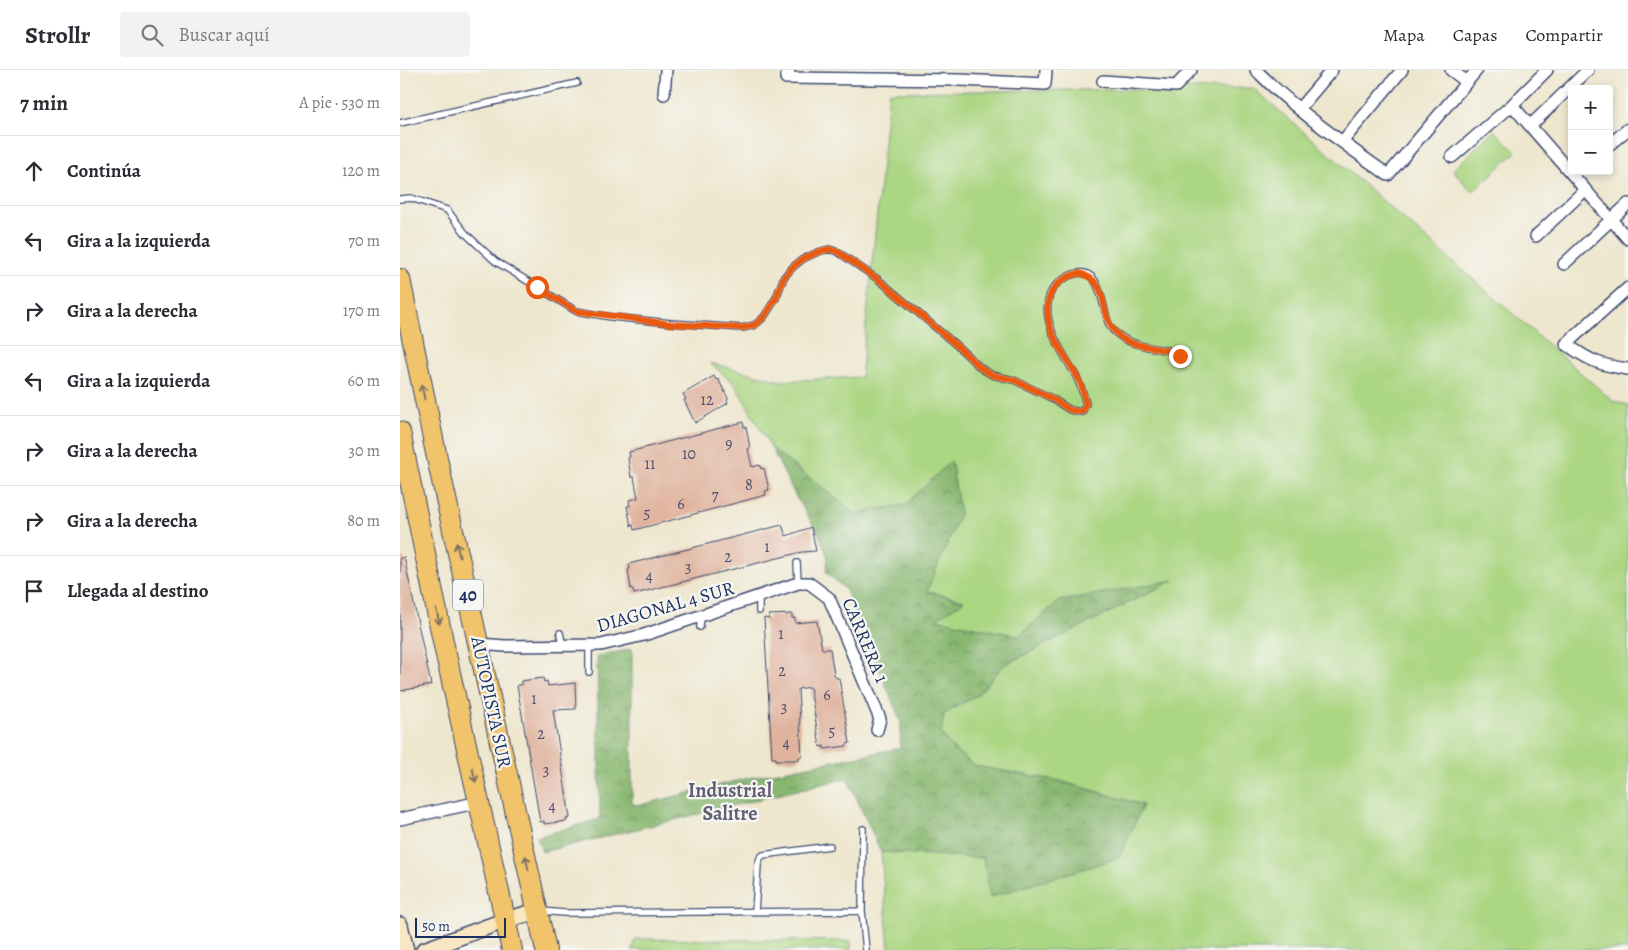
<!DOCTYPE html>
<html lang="es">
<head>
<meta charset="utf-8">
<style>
  :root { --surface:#fff; --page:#f2f2f3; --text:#2b2b33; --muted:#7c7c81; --line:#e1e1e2 }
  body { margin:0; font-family:Alegreya,serif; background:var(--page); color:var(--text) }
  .controls { position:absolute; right:15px; top:15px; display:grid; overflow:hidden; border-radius:5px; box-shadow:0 2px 8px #0003 }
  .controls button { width:45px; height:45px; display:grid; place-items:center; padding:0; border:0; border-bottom:1px solid var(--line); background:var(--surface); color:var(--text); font:25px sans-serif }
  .scale { position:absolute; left:15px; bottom:12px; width:91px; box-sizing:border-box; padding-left:5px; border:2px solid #1b2f5e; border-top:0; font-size:14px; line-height:18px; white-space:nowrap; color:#1b2f5e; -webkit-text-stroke:4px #f6f6f2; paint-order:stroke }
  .stop { position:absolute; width:15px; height:15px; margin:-11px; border:4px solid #ea580c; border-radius:50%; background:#fff }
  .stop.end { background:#ea580c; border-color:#fff; box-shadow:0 1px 5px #0008 }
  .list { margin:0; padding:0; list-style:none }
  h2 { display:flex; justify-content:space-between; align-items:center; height:65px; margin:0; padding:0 20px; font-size:21px }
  h2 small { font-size:16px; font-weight:400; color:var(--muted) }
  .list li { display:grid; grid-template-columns:32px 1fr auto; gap:15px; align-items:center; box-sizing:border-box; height:70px; padding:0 20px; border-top:1px solid var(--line) }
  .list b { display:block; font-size:19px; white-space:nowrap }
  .list em { font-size:16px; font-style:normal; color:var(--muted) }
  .icon { flex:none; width:28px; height:28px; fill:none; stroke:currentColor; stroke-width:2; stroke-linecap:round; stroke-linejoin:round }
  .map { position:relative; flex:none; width:1228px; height:880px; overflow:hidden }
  header { display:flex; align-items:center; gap:30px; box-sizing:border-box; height:70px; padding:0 25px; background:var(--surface); border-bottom:1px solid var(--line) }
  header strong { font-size:24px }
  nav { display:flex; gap:28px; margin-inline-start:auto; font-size:18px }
  .search { width:350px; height:45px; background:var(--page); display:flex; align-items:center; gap:12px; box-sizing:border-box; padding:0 18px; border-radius:5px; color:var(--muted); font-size:19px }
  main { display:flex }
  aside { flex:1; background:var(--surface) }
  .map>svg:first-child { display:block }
  .green { fill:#abd682; stroke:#638270 }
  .forest { fill:url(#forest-crowns); stroke:#527367 }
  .building { fill:#e0b39e }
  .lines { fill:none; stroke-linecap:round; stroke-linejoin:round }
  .lane-casing { stroke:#3b4a6f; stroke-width:8 }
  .street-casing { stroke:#3b4a6f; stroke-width:14 }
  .secondary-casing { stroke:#3b4a6f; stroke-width:18 }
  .highway-casing { stroke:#3b4a6f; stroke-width:22 }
  .lane { stroke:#fff; stroke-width:5.5 }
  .street { stroke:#fff; stroke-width:11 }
  .secondary { stroke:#f9e7c3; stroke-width:15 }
  .highway { stroke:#f1c36a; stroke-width:20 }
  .oneway { stroke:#7b7263 }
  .route { stroke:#ea580c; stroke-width:6 }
  .labels { text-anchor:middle; stroke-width:4.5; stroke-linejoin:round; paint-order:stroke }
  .number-label { font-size:16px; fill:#4c506e }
  .shield { fill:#f6f6f2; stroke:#5d6b8a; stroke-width:1 }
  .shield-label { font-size:18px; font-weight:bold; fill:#1b2f5e }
  .street-label { font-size:19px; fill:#1b2f5e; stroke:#f6f6f2 }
  .neighbourhood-label { font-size:20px; font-weight:bold; fill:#605d74; stroke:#f6f6f2 }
</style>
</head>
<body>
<header>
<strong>Strollr</strong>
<div class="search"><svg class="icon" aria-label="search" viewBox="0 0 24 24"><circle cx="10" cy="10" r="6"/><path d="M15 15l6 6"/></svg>Buscar aquí</div>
<nav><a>Mapa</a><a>Capas</a><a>Compartir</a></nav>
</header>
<main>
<aside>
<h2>7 min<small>A pie · 530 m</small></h2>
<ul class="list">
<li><svg class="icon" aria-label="ahead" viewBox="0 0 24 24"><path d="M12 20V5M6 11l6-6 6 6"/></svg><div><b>Continúa</b></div><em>120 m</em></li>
<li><svg class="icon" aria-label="left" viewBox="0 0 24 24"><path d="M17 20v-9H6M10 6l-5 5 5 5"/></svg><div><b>Gira a la izquierda</b></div><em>70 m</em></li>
<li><svg class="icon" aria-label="right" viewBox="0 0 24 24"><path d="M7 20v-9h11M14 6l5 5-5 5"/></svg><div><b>Gira a la derecha</b></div><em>170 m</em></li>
<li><svg class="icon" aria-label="left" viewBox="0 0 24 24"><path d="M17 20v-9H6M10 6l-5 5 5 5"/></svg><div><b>Gira a la izquierda</b></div><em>60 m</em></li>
<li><svg class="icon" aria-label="right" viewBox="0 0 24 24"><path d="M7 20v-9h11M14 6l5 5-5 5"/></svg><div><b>Gira a la derecha</b></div><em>30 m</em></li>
<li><svg class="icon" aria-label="right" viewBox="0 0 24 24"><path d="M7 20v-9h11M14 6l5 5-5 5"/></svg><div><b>Gira a la derecha</b></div><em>80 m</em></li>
<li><svg class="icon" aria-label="arrive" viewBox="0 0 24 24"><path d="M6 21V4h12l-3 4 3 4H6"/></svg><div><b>Llegada al destino</b></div></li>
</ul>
</aside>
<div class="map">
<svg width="1228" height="880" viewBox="0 0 1228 880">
  <defs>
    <pattern id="forest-crowns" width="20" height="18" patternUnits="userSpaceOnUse" patternTransform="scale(1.25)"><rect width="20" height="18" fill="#88b770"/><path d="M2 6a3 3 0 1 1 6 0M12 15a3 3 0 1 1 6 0" fill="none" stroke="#6e955f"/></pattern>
  </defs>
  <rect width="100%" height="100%" fill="#f6f6f2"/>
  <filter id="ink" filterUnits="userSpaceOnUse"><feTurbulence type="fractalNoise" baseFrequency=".02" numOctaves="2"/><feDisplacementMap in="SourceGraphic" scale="10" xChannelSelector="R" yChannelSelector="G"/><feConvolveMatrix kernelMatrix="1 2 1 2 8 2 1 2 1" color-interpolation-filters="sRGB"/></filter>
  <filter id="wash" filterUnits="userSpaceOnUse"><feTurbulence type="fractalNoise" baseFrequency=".0096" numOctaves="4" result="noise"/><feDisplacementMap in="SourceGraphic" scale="20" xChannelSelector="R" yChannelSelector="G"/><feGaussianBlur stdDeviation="1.12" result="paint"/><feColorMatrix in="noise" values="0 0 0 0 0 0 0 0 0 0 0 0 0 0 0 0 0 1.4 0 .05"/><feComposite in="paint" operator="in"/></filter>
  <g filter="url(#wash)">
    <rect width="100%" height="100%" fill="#eee6cd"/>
    <path class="green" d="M853 18 1213 331 1228 335V880H489L481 782 584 788 590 827 719 787 743 735 660 711 575 696 553 679 541 663 544 644 577 625 604 595 772 511 659 531 619 566 535 549 563 530 526 521 560 444 551 392 505 435 455 443 372 379 334 313 310 293 380 311 461 307 489 22Z
      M1094 60 1116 82 1072 122 1053 100Z
      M236 869 451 871V880H232Z"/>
    <path class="forest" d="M372 379 455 443 505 435 551 391 560 444 527 521 564 531 536 549 619 566 659 531 774 510 604 595 577 625 544 644 541 663 553 679 575 696 660 711 743 735 719 788 590 827 583 788 481 782 447 708 142 782 137 767 200 749 197 586 232 579V734L241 735 348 708 500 678 501 652 446 520 426 502 428 488 419 464 396 427Z"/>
    <g id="blocks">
      <path class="building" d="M314 306 316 310 318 309 328 328 327 330 328 333 295 353 284 330 286 329 283 324Z
        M343 352 344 357H346L350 378 348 379 352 397 360 395 361 399 364 398 369 420 365 421 366 425 234 460 233 455 231 456 227 436H230L229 430 238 428 234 407H231L228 388 230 387 229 382Z
        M382 455 386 466 411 457 416 481 402 482 234 524 233 519H231L228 500 230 499 229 494Z
        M4 487 31 615 0 621V488Z
        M392 544V548H395V553L417 551 422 579H430L434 605 436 608H439L450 673 447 674V676L424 679V676L420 677 410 617 398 619 402 687H399V690H376V688H372L364 548 369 549V545Z
        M143 608 144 612 147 611 148 616 175 613 176 639 153 640 170 748 166 749 167 751 144 754V751L140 752 117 615H121V611Z"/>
    </g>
  </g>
  <g filter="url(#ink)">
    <use href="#blocks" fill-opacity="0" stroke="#3b4a6f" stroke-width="1"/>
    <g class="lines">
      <defs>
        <path id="lane" d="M0 53 177 13
          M0 129 11 128 47 140 66 164 95 191 176 241 211 247 271 253 342 258 355 255 364 247 376 228 384 207 394 196 403 189 418 182 429 179 438 182 479 210 555 274 582 299 592 305 614 310 651 328 670 340 682 342 686 334C683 322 679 310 672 299 665 286 655 273 651 258 647 247 646 235 650 224 653 216 661 210 669 206 701 191 701 233 708 252 710 258 715 263 720 266 734 277 758 278 775 282L780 286 784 294
          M397 493 398 513
          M359 541V526
          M300 557 301 545
          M160 563 163 576
          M189 575V602
          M463 759 462 841 466 880
          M142 841 164 843 462 841
          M355 842 358 795 360 788 363 785 430 776"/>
        <path id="street" d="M389 0 386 8 560 10 645 14 646 0
          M856 0C895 40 942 72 988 105L1077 0
          M1051 0 1067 12
          M703 11 776 16 791 0
          M264 24 266 0
          M1112 35 1228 169
          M899 39 932 0
          M1130 56 1188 0
          M942 72 1002 0
          M1209 75 1228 59
          M1052 87 1112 35 1147 0
          M1136 166 1185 120
          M1164 194 1228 134
          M1228 218 1166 274C1190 291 1199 295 1228 299
          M79 574 105 576 201 575 244 565 398 513H409L429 528 480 649 477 660
          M0 749 80 732"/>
        <path id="secondary" d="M0 855 6 880
          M24 880 106 850 137 841"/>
        <path id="highway" d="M0 209 37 388 146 880
          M0 362 44 576 112 880"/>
      </defs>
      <use href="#lane" class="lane-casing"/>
      <use href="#street" class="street-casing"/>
      <use href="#secondary" class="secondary-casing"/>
      <use href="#highway" class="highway-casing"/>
      <use href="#lane" class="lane"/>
      <use href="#street" class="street"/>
      <use href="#secondary" class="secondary"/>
      <use href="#highway" class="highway"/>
    </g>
    <defs><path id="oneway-shaft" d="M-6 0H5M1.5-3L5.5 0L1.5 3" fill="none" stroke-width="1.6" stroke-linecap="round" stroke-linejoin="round" transform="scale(1.25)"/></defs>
    <g class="oneway">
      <use href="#oneway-shaft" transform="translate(23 322) rotate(-102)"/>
      <use href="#oneway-shaft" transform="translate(58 480) rotate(-103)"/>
      <use href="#oneway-shaft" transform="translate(38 547) rotate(78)"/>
      <use href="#oneway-shaft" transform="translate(74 705) rotate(77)"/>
      <use href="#oneway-shaft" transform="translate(127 793) rotate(-102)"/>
    </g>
  </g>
  <g class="lines" filter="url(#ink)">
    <path class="route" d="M137 217 176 241 271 254 342 258 355 255 364 247 376 228 384 207 394 196 403 189 418 182 429 179 438 182 479 210 555 274 582 299 592 305 614 310 651 328 670 340 682 342 686 334C684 328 683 321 681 315 675 300 664 286 656 271 641 242 644 212 679 203 715 213 694 249 722 268 735 277 759 278 775 282L780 286"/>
  </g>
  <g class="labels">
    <g class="number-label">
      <text x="307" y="335">12</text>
      <text x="329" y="379">9</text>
      <text x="289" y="389">10</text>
      <text x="250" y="399">11</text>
      <text x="349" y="420">8</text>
      <text x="315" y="430">7</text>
      <text x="281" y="439">6</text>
      <text x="247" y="448">5</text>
      <text x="367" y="482">1</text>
      <text x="328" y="492">2</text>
      <text x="288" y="502">3</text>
      <text x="249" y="511">4</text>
      <text x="381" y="569">1</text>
      <text x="382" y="606">2</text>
      <text x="427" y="630">6</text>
      <text x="134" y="634">1</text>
      <text x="384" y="642">3</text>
      <text x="432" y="666">5</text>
      <text x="141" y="669">2</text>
      <text x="386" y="678">4</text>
      <text x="146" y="705">3</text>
      <text x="152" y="741">4</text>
    </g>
    <rect class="shield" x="53" y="509.5" width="30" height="31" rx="4"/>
    <g class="shield-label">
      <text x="68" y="531">40</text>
    </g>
    <g class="street-label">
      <text transform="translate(265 536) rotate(-16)" y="7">DIAGONAL 4 SUR</text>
      <text transform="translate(466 570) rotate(67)" y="7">CARRERA 1</text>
      <text transform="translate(92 632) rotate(78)" y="7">AUTOPISTA SUR</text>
    </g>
    <g class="neighbourhood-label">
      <text x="330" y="727">Industrial<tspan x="330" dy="23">Salitre</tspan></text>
    </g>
  </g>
</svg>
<div class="controls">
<button>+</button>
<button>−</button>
</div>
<div class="scale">50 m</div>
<div class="stop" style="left:137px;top:217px"></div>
<div class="stop end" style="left:780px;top:286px"></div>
</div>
</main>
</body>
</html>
